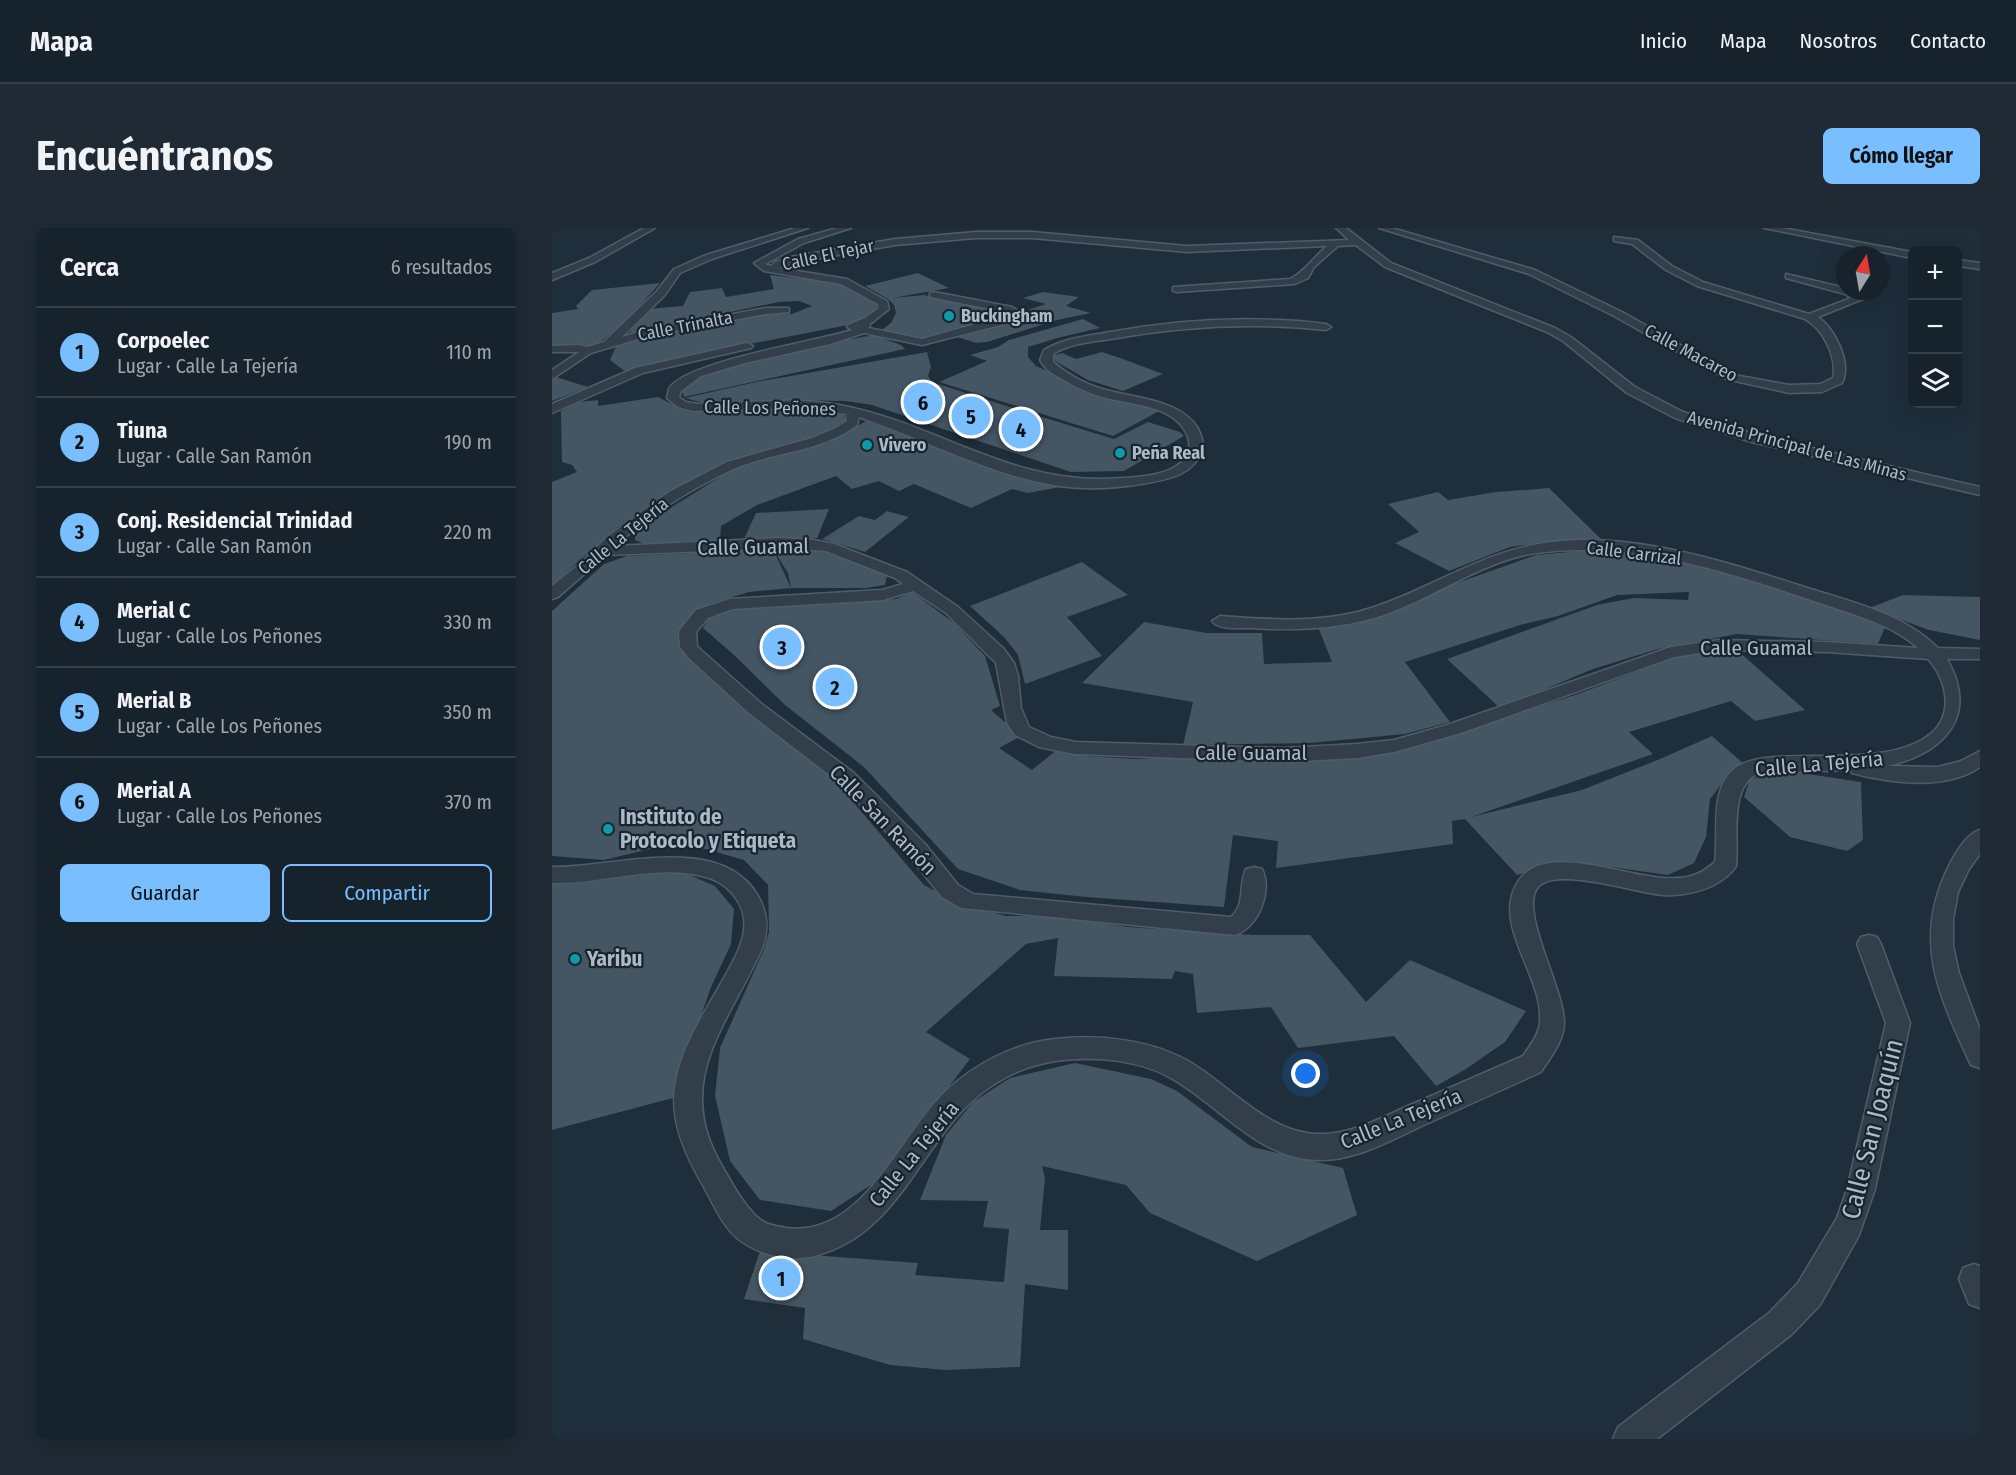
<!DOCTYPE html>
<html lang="es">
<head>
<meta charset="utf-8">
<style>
  :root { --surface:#16222c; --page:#1f2a34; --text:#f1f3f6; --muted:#9ea4a9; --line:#353f48; --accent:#79beff }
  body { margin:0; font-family:"Fira Sans Condensed",sans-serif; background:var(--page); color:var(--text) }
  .controls { position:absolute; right:18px; top:18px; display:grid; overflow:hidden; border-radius:9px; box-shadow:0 6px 24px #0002 }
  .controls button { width:54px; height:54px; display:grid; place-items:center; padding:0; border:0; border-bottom:2px solid var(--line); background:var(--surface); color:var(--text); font:30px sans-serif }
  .compass { position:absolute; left:1284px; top:18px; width:54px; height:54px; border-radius:50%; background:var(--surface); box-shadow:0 6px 24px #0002; rotate:11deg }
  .you { position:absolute; left:754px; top:846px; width:21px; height:21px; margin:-15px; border:4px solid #fff; border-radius:50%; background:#1a73e8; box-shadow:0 0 0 9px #1a73e833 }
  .badge { display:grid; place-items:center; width:39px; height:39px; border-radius:50%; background:var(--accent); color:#111; font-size:20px; font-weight:700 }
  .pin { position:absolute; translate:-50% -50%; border:3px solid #fff; box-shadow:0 2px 6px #0006 }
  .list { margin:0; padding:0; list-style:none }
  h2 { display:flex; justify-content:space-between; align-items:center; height:78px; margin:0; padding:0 24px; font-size:26px }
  h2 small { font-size:20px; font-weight:400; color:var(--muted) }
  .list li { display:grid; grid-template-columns:39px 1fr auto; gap:18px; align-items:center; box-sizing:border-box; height:90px; padding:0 24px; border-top:2px solid var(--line) }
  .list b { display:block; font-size:22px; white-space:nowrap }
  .list p { margin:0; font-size:20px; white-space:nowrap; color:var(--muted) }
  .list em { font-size:20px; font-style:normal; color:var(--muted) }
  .actions { display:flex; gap:12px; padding:18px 24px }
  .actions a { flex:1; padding:14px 0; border:2px solid var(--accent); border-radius:9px; text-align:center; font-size:21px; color:var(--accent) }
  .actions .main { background:var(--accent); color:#111 }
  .icon { flex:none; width:33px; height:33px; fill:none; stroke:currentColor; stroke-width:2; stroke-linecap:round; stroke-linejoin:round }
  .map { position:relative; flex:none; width:1428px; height:1211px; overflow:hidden; border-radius:9px }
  header { display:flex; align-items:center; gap:36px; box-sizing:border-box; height:84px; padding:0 30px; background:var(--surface); border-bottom:2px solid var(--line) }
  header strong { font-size:28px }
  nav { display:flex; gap:33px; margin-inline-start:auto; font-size:21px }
  .intro { display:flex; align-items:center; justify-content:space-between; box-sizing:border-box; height:144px; padding:0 36px }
  h1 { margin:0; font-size:42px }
  .button { padding:15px 27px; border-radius:9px; background:var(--accent); color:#111; font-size:21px; font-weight:700 }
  main { display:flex; gap:36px; padding:0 36px }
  aside { flex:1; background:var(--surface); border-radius:9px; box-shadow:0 6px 24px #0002 }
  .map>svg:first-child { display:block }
  .building { fill:#445564 }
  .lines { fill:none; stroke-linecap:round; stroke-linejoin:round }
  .street-casing { stroke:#505d68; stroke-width:3 }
  .street { fill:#323f4a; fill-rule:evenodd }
  .culture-dot { fill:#0f9aa8; stroke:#18242e; stroke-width:2 }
  .labels { text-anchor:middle; stroke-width:4.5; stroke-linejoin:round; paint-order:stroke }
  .far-street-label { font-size:18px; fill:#acbac7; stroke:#18242e }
  .far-poi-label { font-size:18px; font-weight:bold; fill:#acbac7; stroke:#18242e; text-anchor:start }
  .street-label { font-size:21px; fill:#acbac7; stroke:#18242e }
  .poi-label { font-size:21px; font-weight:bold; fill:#acbac7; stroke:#18242e; text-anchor:start }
  .near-street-label { font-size:26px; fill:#acbac7; stroke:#18242e }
</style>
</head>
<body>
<header>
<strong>Mapa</strong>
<nav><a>Inicio</a><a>Mapa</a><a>Nosotros</a><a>Contacto</a></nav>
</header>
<div class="intro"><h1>Encuéntranos</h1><a class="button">Cómo llegar</a></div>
<main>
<aside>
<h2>Cerca<small>6 resultados</small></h2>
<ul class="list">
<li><span class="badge">1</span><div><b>Corpoelec</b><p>Lugar · Calle La Tejería</p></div><em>110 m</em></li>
<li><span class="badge">2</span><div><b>Tiuna</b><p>Lugar · Calle San Ramón</p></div><em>190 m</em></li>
<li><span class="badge">3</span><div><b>Conj. Residencial Trinidad</b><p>Lugar · Calle San Ramón</p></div><em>220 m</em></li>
<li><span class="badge">4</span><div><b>Merial C</b><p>Lugar · Calle Los Peñones</p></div><em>330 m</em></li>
<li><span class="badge">5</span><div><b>Merial B</b><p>Lugar · Calle Los Peñones</p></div><em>350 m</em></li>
<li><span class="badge">6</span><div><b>Merial A</b><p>Lugar · Calle Los Peñones</p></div><em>370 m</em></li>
</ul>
<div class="actions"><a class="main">Guardar</a><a>Compartir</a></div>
</aside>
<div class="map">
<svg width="1428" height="1211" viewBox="0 0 1428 1211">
  <rect width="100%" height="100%" fill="#1e2e3a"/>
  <path class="building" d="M366 45 397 60 340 70 372 67 451 82 452 92 371 111 330 102 339 95 344 85 342 77 336 71 313 58Z
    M218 47 296 56 326 76 323 84 301 96 101 135 74 144 58 132 66 114 216 84 240 86 260 78 247 73 227 74 77 105 96 81 131 78 138 64 170 60 174 69 222 61Z
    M108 55 71 97 44 117 0 118V85L26 81 24 78 40 62Z
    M491 64 527 69 514 78 539 85 505 92 435 114 424 115 402 108 449 97 483 85 476 82 494 76 471 70Z
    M531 91 548 100 509 109 476 119V129L484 138 536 162 609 182 561 208 387 154 435 133 418 127 446 119 457 112Z
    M322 107 349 117 353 121 132 169 129 161 142 149 226 124Z
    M375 124 379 139 376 148 380 154 467 182 562 211 596 194 628 204 632 208 572 243 519 244 320 177 294 173 225 172 155 176 133 170 204 154Z
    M550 124 571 131 611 146 571 163 536 152 496 129 510 125 524 131Z
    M4 149 36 159 0 173V151Z
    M106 169 134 183 233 181 277 182 291 186 295 193 278 204 250 215 196 227 152 246 66 299 0 357V254L25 244 20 237 10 234 9 183 27 174 46 172V178Z
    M314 193 508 259 476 265 460 261 419 280 362 256 347 263 327 253 300 261 284 248 205 277 169 298 168 313 95 317 83 312 82 305 94 295 186 238 276 215Z
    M997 260 1050 312 1003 313 958 319 897 343 843 315 867 304 836 276 886 264 896 272 944 264Z
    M277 281 265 310 192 311 204 285Z
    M335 283 357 289 313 324 270 311 307 288 323 292Z
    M221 321 239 360 236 345 221 321 270 323 335 347 333 357 314 360H239L197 364 160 375 147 381 133 395 126 406 131 421 278 547 372 657 402 673 454 688H507L576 699 701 707H758L814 774 858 732 974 783 953 814 914 841 884 858 842 808 746 820 719 779 645 785 641 746 623 743 620 751 502 748 506 710 474 716 374 804 418 831 325 953 279 983 208 972 178 933 163 868 168 820 212 721 217 704 216 657 192 632 143 618 102 620 52 632 0 628V383L52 336 75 328Z
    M1039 322 1094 326 1143 337 1215 357 1334 397 1326 416 1185 406 1106 421 1041 441 948 480 895 431 1045 377 1082 370 1136 372 1137 364 1065 367 1006 388 968 397 853 434 898 494 853 506 758 515 631 517 641 474 530 455 592 394 655 405H710L712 436 780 434 766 399 813 393 902 356 984 327Z
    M530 334 576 367 515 389 550 428 473 456 466 427 453 410 418 378Z
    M360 364 402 395 433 428 448 478 439 482 469 508 447 520 480 542 506 521 534 528 584 531 629 529 725 533 789 532 855 521 1026 466 1127 428 1185 422 1253 482 1203 493 1179 473 1077 504 1101 526 919 589 1030 562 1108 531 1160 508 1193 537 1175 549 1158 571 1154 609 1142 635 1116 647 1015 633 965 647 913 591 900 593 901 616 724 640 726 613 681 607 672 679 534 669 468 662 406 641 312 539 233 477 182 427 151 400 158 389 181 379 344 371Z
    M1351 367 1428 369V412L1377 402 1317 380Z
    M1236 543 1309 554 1311 612 1295 623 1238 609 1192 569 1198 551Z
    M126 642 163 658 182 681 179 716 159 759 121 870 0 902V653L27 655Z
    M523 835 599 851 625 863 700 919 791 940 805 987 705 1033 598 985 574 957 490 938 493 950 488 1002H516V1062L473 1056 468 1139 394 1142 338 1137 251 1111 253 1080 192 1071 208 1023 366 1035 363 1047 452 1054 457 1001 431 999 436 973 368 972 394 907 421 874 458 850Z"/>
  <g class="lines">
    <defs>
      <path id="street" d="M92 0H103L43 34 0 52V45L37 30Z
        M243 0H256L160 31 128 45 113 67 70 109 94 102 214 80H237V84L214 86 96 108 39 125 0 151V142L27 124H0V118L27 117 35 119 52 114 105 63 122 41 154 27Z
        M285 0H299L252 15 213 36 219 38 223 34 239 29 343 11 424 4H480L635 18 797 12 784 0H794L839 35 1003 100 1019 109 1083 159 1131 184 1209 208 1428 259V267L1200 214 1123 190 1075 165 1011 113 995 104 833 39 804 17 786 18 762 39 756 50 743 56 625 64 621 63V59L738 51C751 45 763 28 775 18L635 24 480 10H424L343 17 241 35 227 40 295 51 335 73 337 81 318 96 317 100 370 111 456 87 453 84 378 69V65L382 64 460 79 465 82 467 88 460 94 370 117 312 105 278 116 193 135 149 148 129 163 127 169 134 174 147 176C194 176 241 168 287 177 386 195 462 260 570 250 586 249 604 248 619 241 632 235 641 224 636 209 624 177 581 177 554 170 539 166 525 160 512 152 503 147 493 142 488 132L492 122C512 110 536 108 558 104 630 91 701 87 774 96L779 99 774 102C701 94 631 98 559 111 540 114 518 115 501 126V134C515 146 533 156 550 161 583 171 652 172 651 222 641 246 619 251 595 255 567 260 536 262 507 258 440 248 372 211 307 189L305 197C270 224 224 223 184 240 141 259 98 287 63 318L228 310 262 312 282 316 355 344 406 379 451 420 462 435 466 448 469 480 477 499 499 509 523 514 732 520 805 516 842 512 895 497 1119 419 1167 412 1275 414 1366 420C1338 395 1302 387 1268 375 1177 344 1081 312 984 325 932 333 886 367 837 385 794 401 745 403 698 400 688 400 666 402 660 393L668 388C719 392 776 396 825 378 878 360 925 328 981 317 1067 300 1161 330 1243 356 1291 372 1349 383 1386 420L1428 421V431H1395C1428 489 1391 526 1335 538L1386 539 1409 533 1428 523V539C1394 563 1338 555 1300 545L1299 542 1208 545C1176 555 1187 611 1184 638 1179 647 1169 653 1160 658 1144 665 1127 668 1111 667 1084 665 1004 638 986 659 966 682 1013 762 1012 795 1012 813 998 830 989 844 950 862 911 879 872 897 839 912 804 933 766 932 705 931 667 876 617 849 581 829 524 826 485 837 457 844 428 863 409 884 362 936 337 1010 262 1028 241 1033 216 1029 197 1018 174 1007 164 981 152 959 135 930 118 895 123 860 128 821 153 784 172 750 180 735 190 719 192 702 195 679 179 657 157 650 108 634 51 656 0 655V639C60 640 169 603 206 668 217 687 217 705 208 725 173 800 121 855 170 938 180 955 189 973 203 987 213 997 222 998 235 1000 311 1009 347 909 393 864 422 836 463 815 503 811 547 806 603 812 641 836 680 860 718 906 768 906 802 906 832 888 863 875 899 859 935 844 971 828 977 819 984 811 987 800 996 757 948 709 960 667 981 597 1089 663 1139 648 1148 646 1156 640 1163 634 1167 605 1157 564 1181 542 1212 513 1321 544 1373 510 1384 503 1391 494 1393 481 1396 463 1388 444 1376 431L1275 424 1167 422 1122 429 909 505 842 524 805 530 732 534 523 526 487 519 463 507 455 495 444 435 394 385 361 363 331 372 180 381 156 390 144 404 145 418 149 422 211 477 302 545 374 617 406 657 421 666 679 689C694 676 686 657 694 641L702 639 710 641C721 663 706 700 683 707L409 680 390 669 358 629 288 555 197 485 137 430 128 419 127 403 144 382 178 371 330 362 351 356 343 350 274 323 262 322 228 320 54 327 6 369 0 371V358L30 334 54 310 117 264 175 234 260 210 284 200 295 193 294 186 241 180 141 183 126 179 115 170C116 167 116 164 117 161 131 134 266 113 300 102L295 99 296 97 313 90 327 80 326 76 289 56 212 43 202 35 246 11Z
        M827 0H840L983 42 1070 84 1182 147 1237 157 1268 156 1281 150C1285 129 1272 102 1253 91L1145 58 1114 42 1080 16 1062 13V9L1086 12 1120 38 1151 54 1257 86 1299 70 1293 66 1234 50V46L1293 60V63H1302L1311 71 1266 89C1283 101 1300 135 1290 155L1270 164 1237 165 1174 151 1062 88 977 46Z
        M1212 0H1230L1360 24V30Z
        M1406 32 1428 35V41L1406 38Z
        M195 115 201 118 199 120 91 145 0 185V176L83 140Z
        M1428 602V626L1417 641 1406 664 1401 691V718L1407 745 1428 802V840L1419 837C1387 768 1360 713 1396 640 1402 627 1414 606 1428 602Z
        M1317 707 1325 709 1329 716 1358 795 1323 961 1307 1007 1268 1077 1239 1107 1105 1211H1061L1066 1199 1217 1085 1246 1055 1285 990 1295 961 1334 795 1305 716 1309 709Z
        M1422 1036 1428 1038V1080L1417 1076 1407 1051 1411 1040Z"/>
    </defs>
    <use href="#street" class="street-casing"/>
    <use href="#street" class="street"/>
  </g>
  <g class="culture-dot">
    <circle cx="397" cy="88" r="6"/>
    <circle cx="315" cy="217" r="6"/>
    <circle cx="568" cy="225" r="6"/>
    <circle cx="56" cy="601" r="6"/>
    <circle cx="23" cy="731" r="6"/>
  </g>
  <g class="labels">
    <g class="far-street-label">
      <text transform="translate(276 27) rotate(-12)" y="6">Calle El Tejar</text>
      <text transform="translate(133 98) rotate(-11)" y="6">Calle Trinalta</text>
      <text transform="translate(1139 125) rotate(28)" y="6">Calle Macareo</text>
      <text transform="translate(218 180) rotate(1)" y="6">Calle Los Peñones</text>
      <text transform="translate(1245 218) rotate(15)" y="6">Avenida Principal de Las Minas</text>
      <text transform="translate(71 308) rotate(-39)" y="6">Calle La Tejería</text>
      <text transform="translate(1082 325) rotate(7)" y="6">Calle Carrizal</text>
    </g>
    <g class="far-poi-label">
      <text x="409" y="94">Buckingham</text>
      <text x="327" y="223">Vivero</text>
      <text x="580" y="231">Peña Real</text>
    </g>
    <g class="street-label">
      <text transform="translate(201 319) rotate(-1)" y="7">Calle Guamal</text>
      <text x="1204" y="427">Calle Guamal</text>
      <text x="699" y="532">Calle Guamal</text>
      <text transform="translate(1267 536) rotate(-5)" y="7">Calle La Tejería</text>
      <text transform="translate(331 592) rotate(46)" y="7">Calle San Ramón</text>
      <text transform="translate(849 891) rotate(-22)" y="7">Calle La Tejería</text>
      <text transform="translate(362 926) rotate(-51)" y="7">Calle La Tejería</text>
    </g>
    <g class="poi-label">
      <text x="68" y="596">Instituto de<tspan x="68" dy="24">Protocolo y Etiqueta</tspan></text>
      <text x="35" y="738">Yaribu</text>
    </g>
    <g class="near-street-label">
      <text transform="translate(1320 901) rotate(-76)" y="9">Calle San Joaquín</text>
    </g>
  </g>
</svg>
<div class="controls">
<button>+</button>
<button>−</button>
<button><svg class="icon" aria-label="layers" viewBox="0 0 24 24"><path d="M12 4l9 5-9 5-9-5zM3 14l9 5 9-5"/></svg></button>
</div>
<svg class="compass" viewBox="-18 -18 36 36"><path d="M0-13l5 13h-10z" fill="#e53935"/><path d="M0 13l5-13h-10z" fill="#9ea4a9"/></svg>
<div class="you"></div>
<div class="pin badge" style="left:229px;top:1050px">1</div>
<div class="pin badge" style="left:283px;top:459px">2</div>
<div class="pin badge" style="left:230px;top:419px">3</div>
<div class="pin badge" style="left:469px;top:201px">4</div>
<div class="pin badge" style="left:419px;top:188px">5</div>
<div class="pin badge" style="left:371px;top:174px">6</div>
</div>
</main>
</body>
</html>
